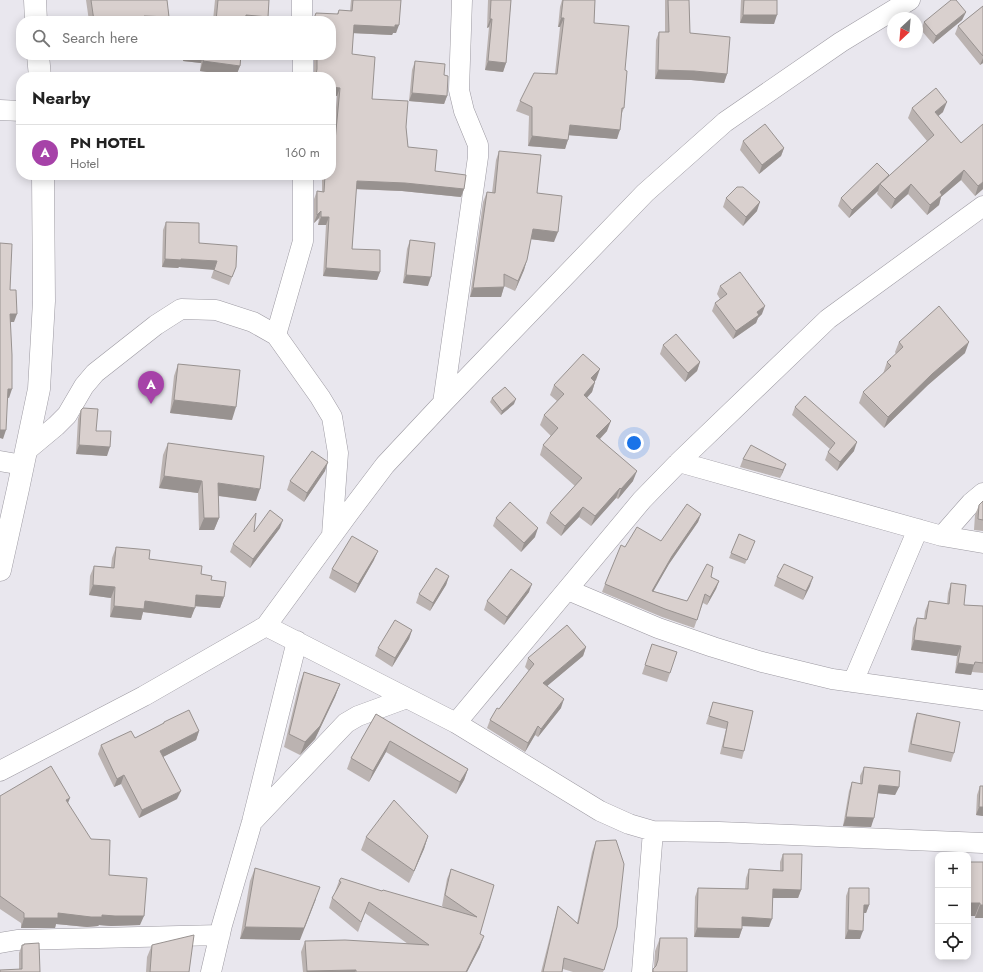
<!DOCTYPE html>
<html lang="en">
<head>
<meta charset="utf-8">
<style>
  :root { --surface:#fff; --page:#f6f6f6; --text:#222; --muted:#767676; --line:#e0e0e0; --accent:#a642a8 }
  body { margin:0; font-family:Jost,sans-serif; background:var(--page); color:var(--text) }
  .controls { position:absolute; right:12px; bottom:12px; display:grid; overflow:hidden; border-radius:8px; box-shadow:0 2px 10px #0003 }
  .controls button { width:36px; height:36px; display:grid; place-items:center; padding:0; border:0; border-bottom:1px solid var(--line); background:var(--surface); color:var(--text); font:20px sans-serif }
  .compass { position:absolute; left:887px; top:12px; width:36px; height:36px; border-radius:50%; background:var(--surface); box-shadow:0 2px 10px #0003; rotate:206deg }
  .you { position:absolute; left:634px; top:443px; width:14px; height:14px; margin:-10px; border:3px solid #fff; border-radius:50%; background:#1a73e8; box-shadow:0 0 0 6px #1a73e833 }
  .badge { display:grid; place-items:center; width:26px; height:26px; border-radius:50%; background:var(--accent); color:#fff; font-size:13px; font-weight:700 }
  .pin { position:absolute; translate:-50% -33px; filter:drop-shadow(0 1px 2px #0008) }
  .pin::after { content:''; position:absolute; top:21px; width:14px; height:12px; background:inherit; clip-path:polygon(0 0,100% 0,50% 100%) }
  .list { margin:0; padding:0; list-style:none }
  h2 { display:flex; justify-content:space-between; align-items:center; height:52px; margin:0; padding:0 16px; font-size:17px }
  h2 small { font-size:13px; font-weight:400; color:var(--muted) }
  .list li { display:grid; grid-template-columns:26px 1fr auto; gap:12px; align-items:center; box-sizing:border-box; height:56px; padding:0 16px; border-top:1px solid var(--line) }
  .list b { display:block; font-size:15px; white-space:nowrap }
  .list p { margin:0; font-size:13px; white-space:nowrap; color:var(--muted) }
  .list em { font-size:13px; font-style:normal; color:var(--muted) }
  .icon { flex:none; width:22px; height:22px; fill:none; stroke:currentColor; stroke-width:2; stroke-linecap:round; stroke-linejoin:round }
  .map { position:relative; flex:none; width:983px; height:972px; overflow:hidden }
  .search { position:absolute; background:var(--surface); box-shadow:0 2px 10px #0003; left:16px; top:16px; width:320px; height:44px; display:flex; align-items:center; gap:10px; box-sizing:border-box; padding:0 14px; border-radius:16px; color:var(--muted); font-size:15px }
  .panel { position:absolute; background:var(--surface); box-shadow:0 2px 10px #0003; left:16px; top:72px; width:320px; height:108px; border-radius:16px }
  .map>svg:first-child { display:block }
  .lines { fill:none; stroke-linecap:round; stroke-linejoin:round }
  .minor-casing { stroke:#9c99a1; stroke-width:21 }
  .tertiary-casing { stroke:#9c99a1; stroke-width:23 }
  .minor { stroke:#fff; stroke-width:20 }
  .tertiary { stroke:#fff; stroke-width:22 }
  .wall { fill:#bbb3b1 }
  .shaded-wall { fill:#989290 }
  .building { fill:#d9d0ce; stroke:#989290 }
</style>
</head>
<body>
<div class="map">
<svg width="983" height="972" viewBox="0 0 983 972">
  <rect width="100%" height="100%" fill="#e9e7ee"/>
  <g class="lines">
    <defs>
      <path id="minor" d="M302 0V21
        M303 55V77
        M0 110 21 111
        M276 335 303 241V175
        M443 403 478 157V145L464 111 459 90 462 0
        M26 451 56 426 67 415 84 386 95 373 156 325 181 309 216 310 253 322 276 335 320 397 332 417 338 453 332 535
        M0 461 23 465
        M679 462 942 536 983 543
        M942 536 971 503 983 493
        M568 590 658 628 713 647 762 662 832 679 983 700
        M266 626 456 723 600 811 629 824 653 831 719 832 983 843
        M853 682 918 529
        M456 723 642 500 679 462 828 319 983 206
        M0 771 144 696 266 626 348 514 385 465 443 403 645 193 725 122 841 42 910 0
        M252 822 346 723 358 716 407 698
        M0 943 17 940 220 935
        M211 972 222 925 252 822 297 641
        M642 972 653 831"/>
      <path id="tertiary" d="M35 0 36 21
        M38 55 40 77
        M0 570 18 489 39 389 44 301 43 175"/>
    </defs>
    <use href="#minor" class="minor-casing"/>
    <use href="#tertiary" class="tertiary-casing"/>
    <use href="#minor" class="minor"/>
    <use href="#tertiary" class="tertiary"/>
  </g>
  <path class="wall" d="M86 0H167L169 17 168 21H89Z
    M215 0H269L268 17 266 21H189L190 18 213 20Z
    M351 0H401L396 33H393L392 35 353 33 352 54 372 99 406 127 408 147 435 171 464 189 461 197 402 191 356 189 352 249 380 272 377 280 323 276 326 225H318L319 218 314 223V199L317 191H322V175H331L333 141 337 96 331 95V77L314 76V55H331L337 14 339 10 350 11Z
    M488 0H511L506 63 503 72 485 70 489 27 487 28Z
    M562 0H595L594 23 625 70 624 108 622 113 617 139 569 135 565 149 528 146 529 116 516 111 520 101 555 74 560 27H558L560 7Z
    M665 0H689L690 33 727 74 724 83 691 80 655 79 656 40 659 32H665Z
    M741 0H777L774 24 740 23Z
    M983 6V63L980 65 955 34 958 26Z
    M966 12 962 20 933 44 921 30 924 22Z
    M183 55H241L240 66 236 76 200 71 201 63 183 61Z
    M415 61 444 75 447 96 444 104 409 101 412 70Z
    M912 108 943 112 938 116 983 189 975 196 961 180 941 197 939 205 927 215 908 194 891 209 877 194 878 191 849 218 838 206 841 198 888 177 927 141 908 118Z
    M743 141 784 148 781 156 759 174 740 150Z
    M499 151 537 193 554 242 531 239 524 270 515 291 504 286 501 297H470L483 202 487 192 492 193 496 160Z
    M726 198 757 211 743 226 723 207Z
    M166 222 199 243 236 267 229 285 211 278 214 269 179 267 178 268 162 267 163 230Z
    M410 240 428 286 403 283 407 249Z
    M720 286 762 314 758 318 756 323 733 339 712 311 715 303 720 299 717 294Z
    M899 342 965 353 928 385 884 428 859 403 863 392 883 374 887 362 896 354 895 352Z
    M663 345 700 362 697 371 685 382 660 354Z
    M178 364 232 420 170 413 174 376Z
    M596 380 594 381 595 382 592 392 587 398 607 431 600 439 633 481 618 499 616 498 591 526 579 517 561 536 546 523 550 513 575 486 540 455 543 445 551 436 540 425 544 415 557 401 550 395 554 385Z
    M492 398 514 404 501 415 490 402Z
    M795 407 854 451 837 471 825 460 828 452 830 449 792 415Z
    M81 410 96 431 107 456 76 454 78 419Z
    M168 443 256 501 218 496 219 518 214 530H199L198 493 159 488 163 455Z
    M743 459 786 464 780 478 740 467Z
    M325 471 304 502 287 490 290 481Z
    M983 501V531L974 530 975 515 979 505Z
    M701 514 698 522 669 564 653 591 687 601 711 577 719 581 716 589 707 605 703 603 694 628 662 617 602 592 605 584 625 547 661 541Z
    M496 518 535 537 521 552 493 526Z
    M280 528 250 568 230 552 233 544Z
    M739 534 755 541 745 564 729 558Z
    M116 547 149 559 201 574 211 580 224 597 220 608 195 606 191 618 143 612 141 620 110 617 111 598 89 595 90 576 94 566 111 567 112 558Z
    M374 560 355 593 329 578 332 569Z
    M449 576 446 585 430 611 416 603 419 594Z
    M777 577 810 586 803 600 774 586Z
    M951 583 964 605 983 606V673L972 672 971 675 955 673 957 656 911 650 913 628 917 618 924 619 925 611 929 601 947 604 948 593Z
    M529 592 504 625 484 610 487 601Z
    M412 630 409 639 392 667 375 656 378 648Z
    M652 644 670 673 667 682 642 674Z
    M586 647 583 656 547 686 561 708 538 737 535 735 525 752 487 728 490 720 499 709 529 671 525 667 528 658Z
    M304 672 340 684 335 697 315 739 300 755 284 747 299 685Z
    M713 702 753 711 744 751 742 759 720 754 726 729 706 724Z
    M917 713 954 753 951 762 908 752 914 721Z
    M376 714 468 769 464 780 456 794 386 752 369 782 347 769 351 758Z
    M164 722 199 731 196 740 163 757 177 799 139 818 121 784 114 787 98 754 101 745 135 738 163 724Z
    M864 767 899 787 895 795 878 793 871 827 843 826 849 791 852 782 860 784V776Z
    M980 786 983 816 976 815 977 795Z
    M0 796 68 803 109 875 140 925 111 926 99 925 98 926 87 927 56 924 55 928H21V923L0 909Z
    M428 836 424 849 409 883 361 850 366 837Z
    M596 841 617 927 603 972H573L563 969 562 972H541L555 917 558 906 577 923 592 852Z
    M783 854 801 890 798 898H773L769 927 742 926V929L739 938 694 937 695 897 698 888 745 889 746 878 749 869 780 871V862Z
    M968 862H983V918H975V916H968Z
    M255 868 300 940 240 939 250 881Z
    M451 869 494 885 480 934V947L467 972H303L301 952 305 941 408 944 365 913 358 932 329 908 332 898 336 892H335L339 881 382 891 445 908 442 906 447 879Z
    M849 888 869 905 866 913H863L860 939H845L846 896Z
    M660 938 687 972H652L654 968 655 951Z
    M24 944 40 972 19 969V953L22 945H23Z
    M152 945 189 972H146L147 957Z"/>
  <path class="shaded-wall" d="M966 12 962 20 933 44 936 36Z
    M246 15 268 17 266 21H243Z
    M743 15H777L774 24 740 23Z
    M144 16 169 17 168 21H142Z
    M561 18H564L560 27H558Z
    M490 19H492L489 27 487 28Z
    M354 25H399L396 33H393L392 35 351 33Z
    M185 55H203L201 63 183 61Z
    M983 58V63L980 65Z
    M203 61 240 66 236 76 200 71Z
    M488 61 506 63 503 72 485 70Z
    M658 70 694 71 727 74 724 83 691 80 655 79Z
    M331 87 340 88 337 96 331 95Z
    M412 93 447 96 444 104 409 101Z
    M947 102 943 112 931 122 935 112Z
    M570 125 620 130 617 139 566 135Z
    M532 136 568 140 565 149 528 146Z
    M784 148 781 156 759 174 762 165Z
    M964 170 961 180 941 197 939 205 927 215 930 205 940 192Z
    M889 175 885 183 880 184 878 191 849 218 852 210Z
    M357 181 405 183 464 189 461 197 402 191 354 189Z
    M983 182V189L975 196 978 186Z
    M911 184 908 194 891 209 895 199Z
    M760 202 757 211 743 226 746 217Z
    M321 211 319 218 314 223 317 215Z
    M321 217H329L326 225H318Z
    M533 229 558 232 554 242 529 239Z
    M165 259H181L217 261 214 270 179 267 178 268 162 267Z
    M527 260 524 270 515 291 518 281Z
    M326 268 380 272 377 280 323 276Z
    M406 275 431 277 428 286 403 283Z
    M504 287 501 297H470L473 288Z
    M765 306 762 314 758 318 756 323 733 339 736 331 757 312Z
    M10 314H17L14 322H7Z
    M969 342 965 353 928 385 884 428 888 417 932 374Z
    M700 362 697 371 685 382 688 373Z
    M600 369 596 380 588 389 591 378Z
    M595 382 592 392 580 405 584 395Z
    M8 389H12L9 398 5 397Z
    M516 399 514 404 501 415 502 411Z
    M174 400 236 407 232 420 170 413Z
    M611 421 607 431 593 446 596 436Z
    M0 430H6L3 439 0 438Z
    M857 442 854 451 837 471 840 462Z
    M79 445 110 447 107 456 76 454Z
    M328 462 325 471 304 502 307 493Z
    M786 464 783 472 780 478 783 470Z
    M637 471 633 481 618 499 621 489Z
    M164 476 202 481 198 493 159 488Z
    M218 483 260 489 256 501 213 495Z
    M620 488 616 498 591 526 595 516Z
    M583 507 579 517 561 536 565 526Z
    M701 514 698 522 669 564 649 599 652 591 672 556Z
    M204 518H219L214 530H199Z
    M283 520 280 528 250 568 253 559Z
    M538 528 535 537 521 552 524 543Z
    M378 551 374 560 355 593 358 584Z
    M449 576 446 585 430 611 433 603Z
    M813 577 810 586 803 600 806 591Z
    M719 581 716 589 707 605 710 597Z
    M532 584 529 592 504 625 507 617Z
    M93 585 115 587 111 598 89 595Z
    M196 595 224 597 220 608 193 606Z
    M145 601 195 608 191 618 143 612 141 620 110 617 114 606Z
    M412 630 409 639 392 667 395 658Z
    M914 640 961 646 957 656 911 650Z
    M586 647 583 656 540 692 543 683Z
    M958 663 974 665 971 675 955 673Z
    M340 684 335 697 315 739 300 755 305 742Z
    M564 699 561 708 538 737 541 729Z
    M538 726 535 735 525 752 528 743Z
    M199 731 196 740 157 760 160 751Z
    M390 741 386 752 369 782 373 771Z
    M468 769 464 780 456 794 460 782Z
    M124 775 121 784 114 787 117 779Z
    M879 785 899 787 895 795 876 793Z
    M181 791 177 799 139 818 142 810Z
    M70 798 66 808V800Z
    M979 807H983V816L976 815Z
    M846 817 874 818 871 827 843 826Z
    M428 836 424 849 409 883 414 871Z
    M773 889 801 890 798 898H770Z
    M316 899 300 940 240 939 245 927Z
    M968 903H980L975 916H968Z
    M864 905H869L866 913H861Z
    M980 905H983V918H975Z
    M58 913 102 915 144 916 140 925 111 926 99 925 98 926 87 927 56 924 55 928H21L24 918Z
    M742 917 772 919 769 927 739 926Z
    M697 928 742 929 739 938 694 937Z
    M848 930 863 931 860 939H845Z
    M484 936 480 947 467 972H466Z
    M356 970 355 972H306L307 971Z"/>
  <path class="building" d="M91 0H167L169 17 144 16 145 21H94Z
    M218 0H269L268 17 246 15 245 21H190V18L216 21Z
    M353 0H401L399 25H395V27L354 25 352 54 375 57 372 99 408 101 406 127 408 147 437 150 435 171 466 175 464 189 405 183 357 181 352 249 380 250V272L326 268 329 217H321V211L317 215V191L324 192 325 175H331V140L335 141 340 88 331 87V77H313L316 75 317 69V55H331V21H313L316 13 338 14 339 10 352 11Z
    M491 0H511L506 63 488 61 492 19H490Z
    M563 0H595L594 23 629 26 625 70 627 71 624 108H622L620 130 570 125 568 140 532 136V107L520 101 534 73 557 74 564 18H561Z
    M668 0H689L690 33 730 37 727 74 694 71 658 70 659 32H669Z
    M744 0H777V15H743Z
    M951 0H956L966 12 936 36 924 22Z
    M983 6V56L958 26Z
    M204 55H241L240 66 203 61Z
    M415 61 445 64 444 75 448 76 447 96 412 93Z
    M936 88 947 102 935 112 961 143 983 124V182L978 186 964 170 940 192 942 195 930 205 911 184 895 199 880 184 934 135 912 108Z
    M765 124 784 148 762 165 743 141Z
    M499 151 541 155 537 193 562 196 558 232 533 229 527 260 518 281 504 274V287L473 288 487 192 495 193Z
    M877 163 889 175 852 210 841 198Z
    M737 187H743L760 202 746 217 726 198Z
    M166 222 199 223V243L237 246 236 267 232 277 214 270 217 261 181 259V260L165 259Z
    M410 240 435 243 431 277 406 275Z
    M0 243 12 244 10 290H16L17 314H10L12 355V389H8L6 430H0Z
    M740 272 765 306 757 312 759 315 736 331 715 303 727 294 720 286Z
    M939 306 969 342 932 374 888 417 863 392 891 366 887 362 903 347 899 342Z
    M676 334 700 362 688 373 663 345Z
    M583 354 600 369 591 378 595 382 584 395 611 421 596 436 637 471 621 489 620 488 595 516 583 507 565 526 550 513 582 478 543 445 558 428 544 415 564 394 554 385Z
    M178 364 240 370 236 407 174 400Z
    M505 387 516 399 502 411 492 398Z
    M805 396 857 442 840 462 828 452 835 443 795 407Z
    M83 408 98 409 96 431H111L110 447 79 445 81 410Z
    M168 443 264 456 260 489 218 483 219 518H204L202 481 164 476Z
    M751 445 786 464 783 470 743 459Z
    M312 451 328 462 307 493 290 481Z
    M983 501V520L978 519 979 505Z
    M510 502 538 528 524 543 496 518Z
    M687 504 701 514 672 556 652 591 687 601 707 564 713 567 711 577 719 581 710 597 705 594 697 620 665 609 605 584 621 545 625 547 637 527 661 541Z
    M270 510 283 520 253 559 233 544 256 513 254 532Z
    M739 534 755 541 747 560 731 553Z
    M352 536 378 551 358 584 332 569Z
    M116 547 150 550 149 559 202 566 201 574 212 576 211 580 226 582 224 597 196 595 195 608 145 601 144 609 114 606 115 587 93 585 94 566 114 568Z
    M784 564 813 577 806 591 777 577Z
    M436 568 449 576 433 603 419 594Z
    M511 569 532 584 507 617 487 601Z
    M951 583 966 585 964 605 983 606V663L975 662 974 665 958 663 961 646 914 640 917 618 926 619 929 601 949 604Z
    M395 620 412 630 395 658 378 648Z
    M567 625 586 647 543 683 564 699 541 729 538 726 528 743 490 720 497 708 499 709 534 664 528 658Z
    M652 644 677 652 670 673 645 665Z
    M304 672 340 684 320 726 305 742 289 734Z
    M713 702 753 711 744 751 723 747 728 722 709 716Z
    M189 710 199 731 160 751 181 791 142 810 124 775 117 779 101 745 131 731 135 738 164 723V722Z
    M917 713 960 722 954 753 911 744Z
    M376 714 468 769 460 782 390 741 373 771 351 758Z
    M51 766 70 798 66 800 91 839 110 840 109 875 147 878 144 916H115L102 915V917H91L58 913V918H24V913L0 896V796Z
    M864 767 900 771 899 787 879 785 874 818 846 817 852 782 862 784Z
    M980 786H983V807H979Z
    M394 800 428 836 414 871 366 837Z
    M616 840 624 864 617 927 604 970 564 958 562 972H543L558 906 578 924 596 841Z
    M783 854H802L801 890 773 889 772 919 742 917V929L697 928 698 888 748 889 749 869 783 871Z
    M968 862H983V905H980V903H968Z
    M255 868 320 887 304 928 245 927Z
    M451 869 494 885 480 934 484 936 466 972H356V970L307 971 305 941 345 940 429 945 369 902 361 922 332 898 341 882 339 881 341 878 382 891 383 890 477 917 445 895Z
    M849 888H869V905H864L863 931 848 930Z
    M194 935 189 972H150L152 945Z
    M660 938H687V972H653V969L656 966 658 960Z
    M39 943 40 972H0V970L22 969V945H24V944Z"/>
</svg>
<div class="controls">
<button>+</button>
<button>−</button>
<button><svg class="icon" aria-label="locate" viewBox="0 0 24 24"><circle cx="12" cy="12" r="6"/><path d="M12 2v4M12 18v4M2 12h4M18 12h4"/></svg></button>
</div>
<svg class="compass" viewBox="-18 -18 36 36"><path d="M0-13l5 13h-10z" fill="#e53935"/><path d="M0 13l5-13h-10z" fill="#767676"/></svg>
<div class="you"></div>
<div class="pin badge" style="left:151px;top:404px">A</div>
<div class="search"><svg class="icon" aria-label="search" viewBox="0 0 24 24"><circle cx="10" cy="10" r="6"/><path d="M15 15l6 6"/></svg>Search here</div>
<section class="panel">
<h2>Nearby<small></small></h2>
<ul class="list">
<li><span class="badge">A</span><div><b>PN HOTEL</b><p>Hotel</p></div><em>160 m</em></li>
</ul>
</section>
</div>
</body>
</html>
